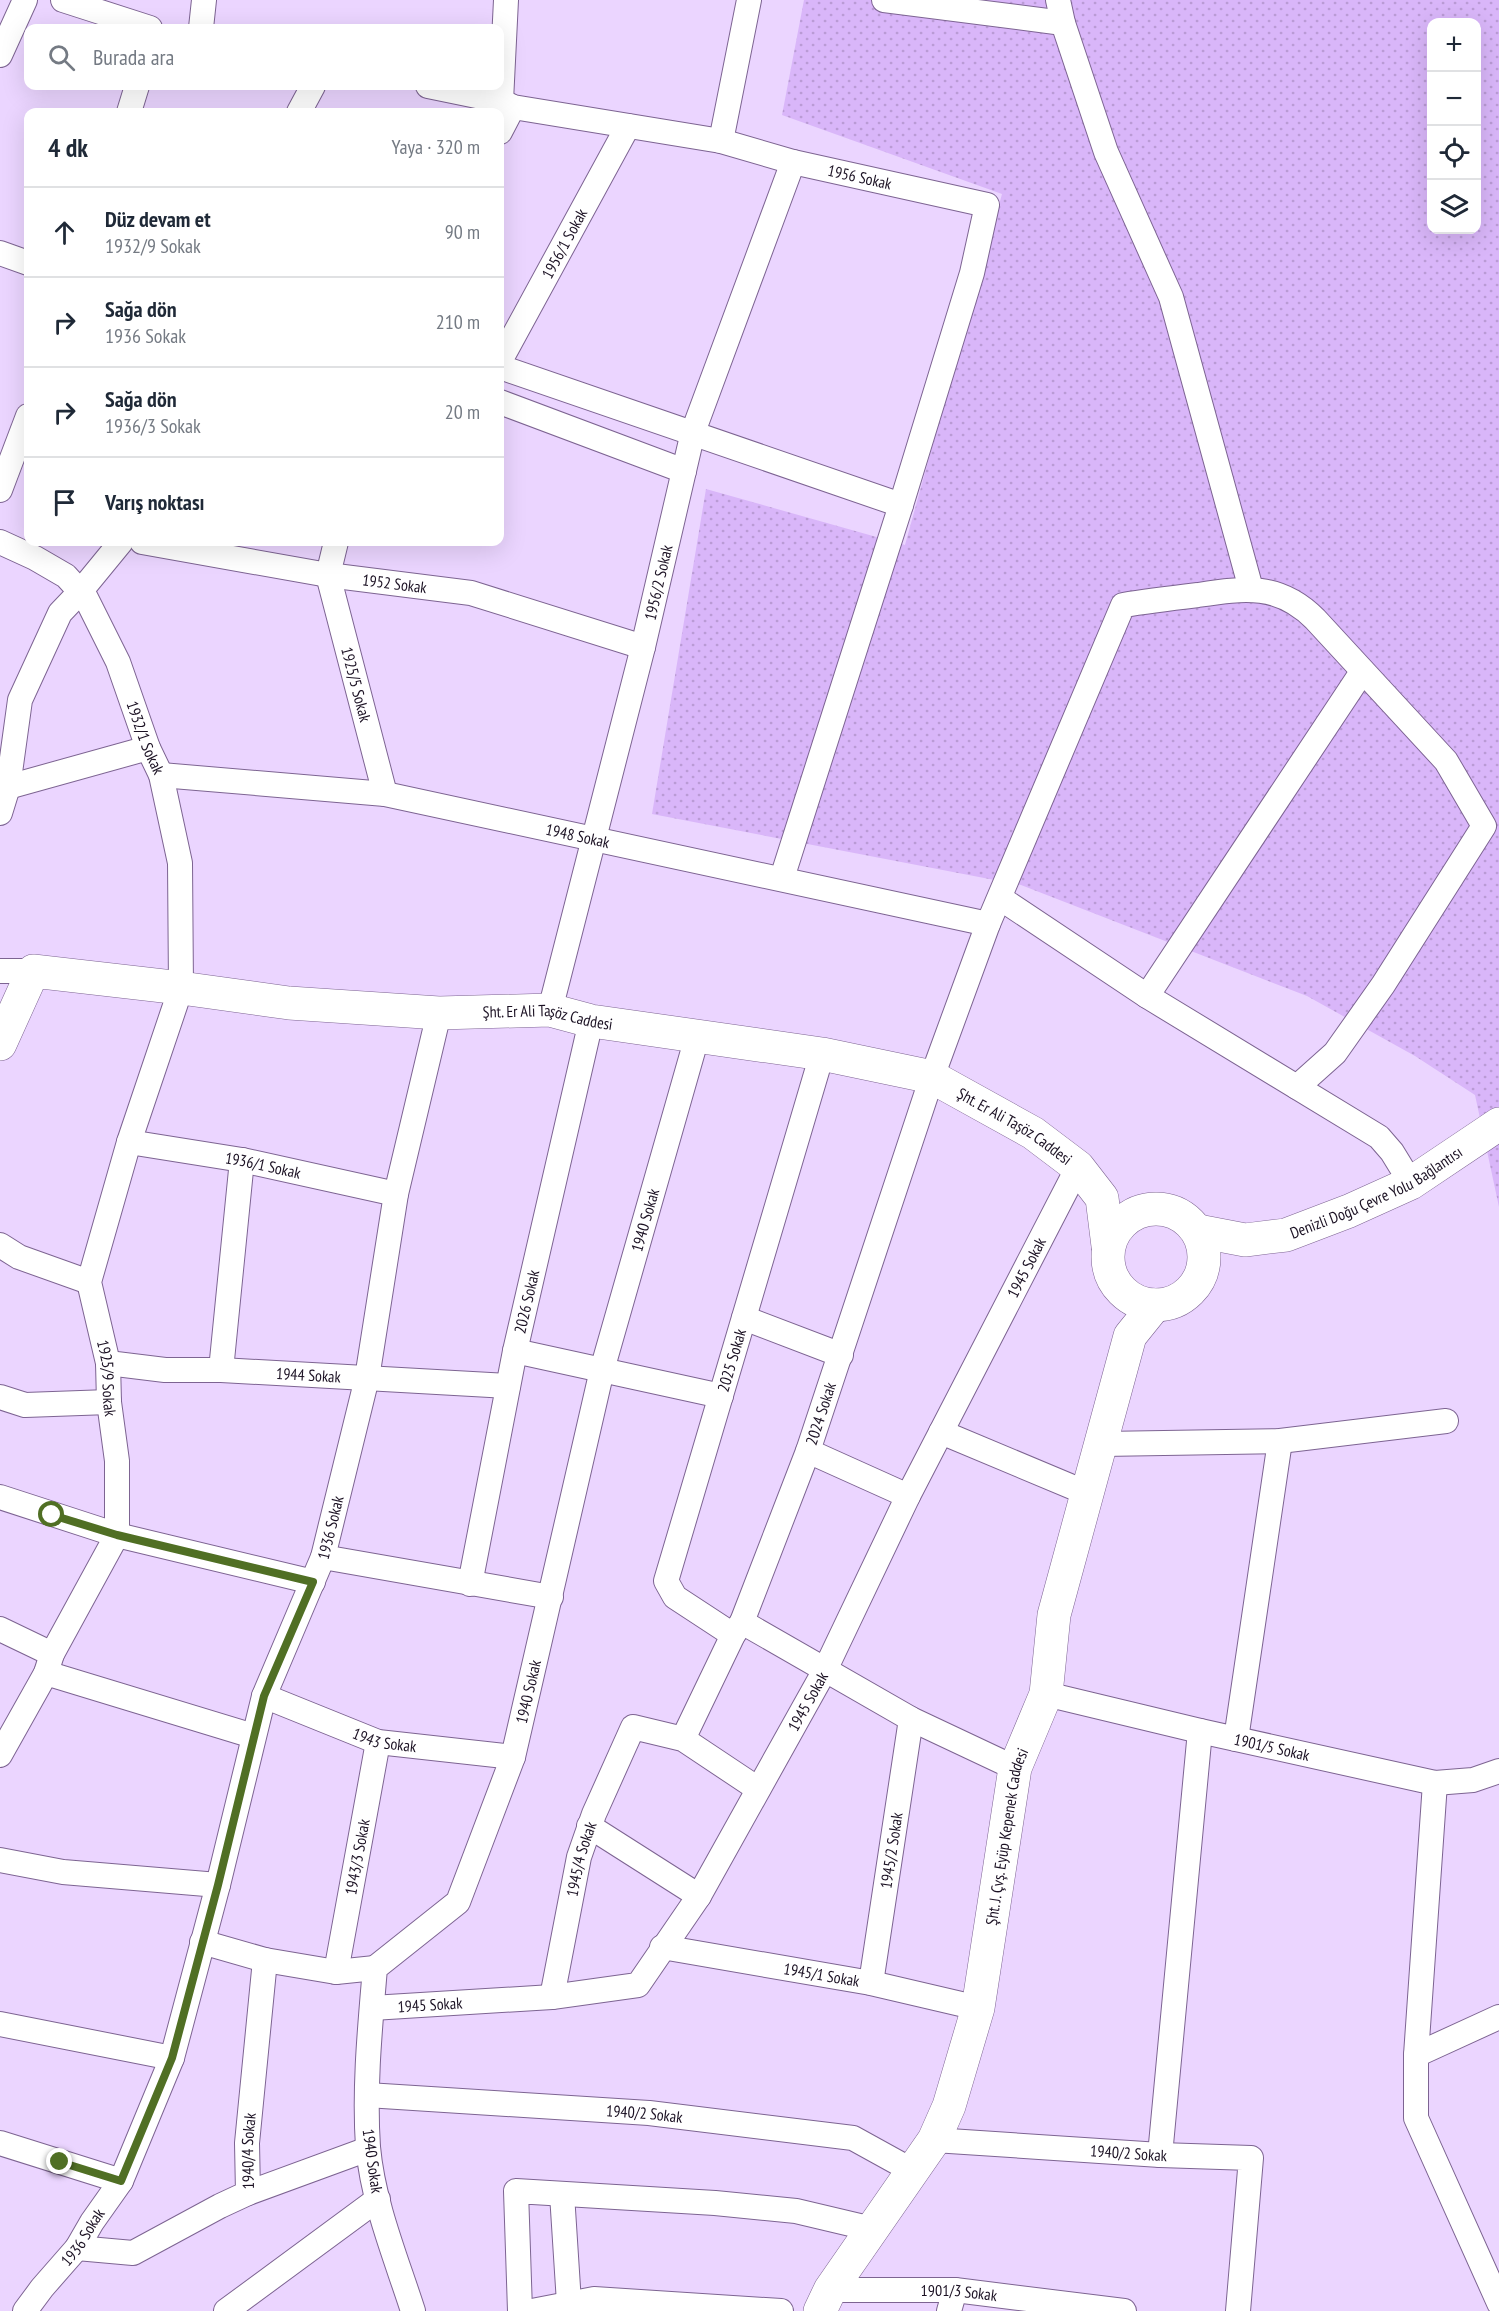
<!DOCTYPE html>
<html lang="tr">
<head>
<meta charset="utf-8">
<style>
  :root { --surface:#fff; --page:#f6f6f7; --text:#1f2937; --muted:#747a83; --line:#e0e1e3 }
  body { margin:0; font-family:"PT Sans Narrow",sans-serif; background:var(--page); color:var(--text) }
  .controls { position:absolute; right:18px; top:18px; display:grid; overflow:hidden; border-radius:12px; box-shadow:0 6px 24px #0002 }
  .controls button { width:54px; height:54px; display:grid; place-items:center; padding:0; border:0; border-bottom:2px solid var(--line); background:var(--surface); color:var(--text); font:30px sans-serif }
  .stop { position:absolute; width:18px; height:18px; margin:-14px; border:4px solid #506f24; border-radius:50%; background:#fff }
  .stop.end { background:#506f24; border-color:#fff; box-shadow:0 2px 6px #0008 }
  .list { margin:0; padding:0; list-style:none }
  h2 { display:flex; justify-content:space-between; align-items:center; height:78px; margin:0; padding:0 24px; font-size:26px }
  h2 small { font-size:20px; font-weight:400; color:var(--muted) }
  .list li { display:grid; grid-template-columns:39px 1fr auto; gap:18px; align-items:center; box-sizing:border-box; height:90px; padding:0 24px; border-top:2px solid var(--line) }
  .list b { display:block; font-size:22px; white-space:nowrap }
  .list p { margin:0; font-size:20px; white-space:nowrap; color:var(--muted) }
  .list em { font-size:20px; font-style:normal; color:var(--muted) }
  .icon { flex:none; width:33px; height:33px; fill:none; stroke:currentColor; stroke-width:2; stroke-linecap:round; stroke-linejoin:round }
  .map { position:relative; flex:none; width:1499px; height:2311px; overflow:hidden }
  .search { position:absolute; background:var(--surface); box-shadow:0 6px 24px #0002; left:24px; top:24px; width:480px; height:66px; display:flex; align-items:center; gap:15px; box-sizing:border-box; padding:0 21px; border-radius:12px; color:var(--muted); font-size:22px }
  .panel { position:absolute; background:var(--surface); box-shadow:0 6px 24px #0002; left:24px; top:108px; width:480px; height:438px; border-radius:12px }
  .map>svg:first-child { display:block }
  .grass { fill:url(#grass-dots); fill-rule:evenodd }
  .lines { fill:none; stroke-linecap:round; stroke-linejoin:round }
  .street-casing { stroke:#7d6492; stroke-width:26 }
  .secondary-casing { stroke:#7d6492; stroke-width:34 }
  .street { stroke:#fff; stroke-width:24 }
  .secondary { stroke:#fff; stroke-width:33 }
  .route { stroke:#506f24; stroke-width:8 }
  .labels { text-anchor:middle; stroke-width:4.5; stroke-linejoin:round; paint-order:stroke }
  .street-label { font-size:16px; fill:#1b1123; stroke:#fff }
</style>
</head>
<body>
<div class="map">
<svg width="1499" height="2311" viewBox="0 0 1499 2311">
  <defs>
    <pattern id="grass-dots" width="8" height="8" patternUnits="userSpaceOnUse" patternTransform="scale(1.5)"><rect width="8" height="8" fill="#d9b6f9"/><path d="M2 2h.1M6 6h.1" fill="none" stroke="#ba9bd5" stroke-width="1.8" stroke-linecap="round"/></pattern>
  </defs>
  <rect width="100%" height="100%" fill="#ebd5ff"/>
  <path class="grass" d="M804 0H1499V1207L1475 1095 1415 1056 1307 996 1021 885 652 814 706 489 905 545 1002 194 782 115ZM1432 22H1476V230H1432Z"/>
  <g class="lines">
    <defs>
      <g id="street">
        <path d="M63 0 150 28"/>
        <path d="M884 0 1063 23"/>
        <path d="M1058 0 1063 23 1106 152 1171 297 1251 589"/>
        <path d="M201 28 204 0"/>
        <path d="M0 55 25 0"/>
        <path id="s1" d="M428 86 501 101 513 107 721 141 793 162 987 205 972 273 901 505 782 878"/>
        <path d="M501 101 506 0"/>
        <path d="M129 112 137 86"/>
        <path d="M299 112 313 86"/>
        <path d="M500 132 513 107"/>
        <path d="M721 141 749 0"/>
        <path d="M0 253 28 263"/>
        <path id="s2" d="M500 361 628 126"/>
        <path d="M500 367 901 505"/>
        <path d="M500 402 684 471"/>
        <path d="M0 490 28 416"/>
        <path id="s3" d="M0 542 35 558 66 576 86 598 118 662 148 748 161 775 180 863 181 988 129 1142 89 1282 108 1363 109 1402 117 1461V1535L52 1654 46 1673 0 1755"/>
        <path id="s4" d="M142 542 328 575 471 593 643 647"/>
        <path id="s5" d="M336 542 328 575 385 794"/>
        <path id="s6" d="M161 775 385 794 988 924"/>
        <path d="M0 785 8 787 148 748"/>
        <path d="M0 813 8 787 20 700 60 613 80 592 121 542"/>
        <path d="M1000 898 1147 996 1379 1137 1392 1152 1411 1183"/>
        <path d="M0 971H33"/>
        <path d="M1147 996 1362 672"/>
        <path id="s7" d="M550 1010 643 647 693 432 793 162"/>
        <path id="s8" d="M129 1142 242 1160 396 1194"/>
        <path d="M0 1245 19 1257 89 1282"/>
        <path d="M744 1318 841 1355"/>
        <path d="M515 1351 721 1396"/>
        <path id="s9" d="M108 1363 165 1370H221L508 1386"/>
        <path d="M221 1370 242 1160"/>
        <path d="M0 1397 25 1405 109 1402"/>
        <path d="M941 1432 1089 1494"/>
        <path d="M1102 1444 1280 1441 1446 1421"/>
        <path d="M808 1451 908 1496"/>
        <path d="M0 1497 117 1535 313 1582"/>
        <path d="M323 1557 551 1597"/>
        <path id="s10" d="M470 1584 515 1351 591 1021"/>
        <path d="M742 1622 911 1719 1015 1768"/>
        <path d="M0 1629 52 1654"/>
        <path id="s11" d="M733 1635 675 1597 666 1581 822 1054"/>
        <path d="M46 1673 253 1736"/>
        <path id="s12" d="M1046 1694 1200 1731 1435 1783 1473 1780 1499 1771"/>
        <path id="s13" d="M264 1696 378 1742 513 1757"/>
        <path id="s14" d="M683 1739 733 1635 742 1622 808 1451 932 1077 988 924 1123 605C1148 601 1173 598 1198 595 1245 588 1279 583 1315 619L1446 761 1484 826 1383 985 1335 1053 1297 1087"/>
        <path d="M1236 1739 1280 1441"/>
        <path d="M1435 1783 1416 2055V2118L1499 2303"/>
        <path d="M589 1826 699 1896"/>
        <path d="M0 1860 63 1872 218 1885"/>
        <path d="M202 1942 265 1960 336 1972 375 1968"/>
        <path id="s15" d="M662 1947 871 1983 978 2008"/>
        <path id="s16" d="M336 1972 378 1742"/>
        <path id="s17" d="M871 1983 911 1719"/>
        <path id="s18" d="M552 1997 579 1857 594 1814 633 1727 683 1739 758 1789"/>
        <path id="s19" d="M372 2008 552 1997 638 1985 699 1896 825 1670 908 1496 1078 1167"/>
        <path d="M0 2024 172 2058"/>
        <path d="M1416 2055 1499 2017"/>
        <path id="s20" d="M367 2095 649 2113 853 2138 911 2170"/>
        <path id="s21" d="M934 2140 1160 2155 1251 2158 1238 2311"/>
        <path d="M0 2143 121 2181"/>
        <path d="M1160 2155 1200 1731"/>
        <path d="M248 2193 368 2149"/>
        <path d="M562 2194 569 2303"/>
        <path id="s22" d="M77 2248 133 2253 220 2206 248 2193 247 2143 265 1960"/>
        <path id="s23" d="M830 2290H955L1124 2311"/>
        <path id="s24" d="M25 2311 42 2288 77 2248 92 2222 121 2181 172 2058 218 1885 264 1696 323 1557 367 1378 396 1194 439 1013"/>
        <path d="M226 2311 378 2199"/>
        <path id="s25" d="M413 2311C396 2258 373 2203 368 2147 364 2088 370 2027 375 1968L458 1902 513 1757 602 1370 697 1037"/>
        <path d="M520 2311 516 2191 715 2203 796 2211 872 2229"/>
        <path d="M532 2311 594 2299 781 2311"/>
        <path d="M949 2311 955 2290"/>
      </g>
      <g id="secondary">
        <path id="s26" d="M0 1044 33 971 181 988 289 1003 439 1013 550 1010 591 1021 822 1054 932 1077 1033 1133 1078 1167 1102 1198 1108 1246"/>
        <circle cx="1156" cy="1257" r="48"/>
        <path id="s27" d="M1198 1231 1245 1240 1286 1235 1349 1211 1411 1183 1499 1124"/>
        <path id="s28" d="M820 2311 830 2290 934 2140 949 2106 978 2008 1015 1768 1046 1694 1054 1615 1130 1336 1155 1305"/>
      </g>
    </defs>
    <use href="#street" class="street-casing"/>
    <use href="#secondary" class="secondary-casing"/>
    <use href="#street" class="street"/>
    <use href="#secondary" class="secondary"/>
  </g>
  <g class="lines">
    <path class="route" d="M52 1515 117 1535 313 1582 264 1696 218 1885 172 2058 121 2181 60 2162"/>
  </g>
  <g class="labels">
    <g class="street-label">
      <text dy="6" stroke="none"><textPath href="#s1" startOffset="442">1956 Sokak</textPath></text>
      <text dy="6" stroke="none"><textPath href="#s2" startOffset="134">1956/1 Sokak</textPath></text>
      <text dy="6" stroke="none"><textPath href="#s7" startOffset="441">1956/2 Sokak</textPath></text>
      <text dy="6" stroke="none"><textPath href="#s4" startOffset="256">1952 Sokak</textPath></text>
      <text dy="6" stroke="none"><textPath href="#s5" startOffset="147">1925/5 Sokak</textPath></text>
      <text dy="6" stroke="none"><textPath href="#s3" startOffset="256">1932/1 Sokak</textPath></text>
      <text dy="6" stroke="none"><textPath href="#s6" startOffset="422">1948 Sokak</textPath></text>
      <text dy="6" stroke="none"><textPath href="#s26" startOffset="598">Şht. Er Ali Taşöz Caddesi</textPath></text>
      <text dy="6" stroke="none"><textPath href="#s26" startOffset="1084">Şht. Er Ali Taşöz Caddesi</textPath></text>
      <text dy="6" stroke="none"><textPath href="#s8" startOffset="136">1936/1 Sokak</textPath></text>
      <text dy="6" stroke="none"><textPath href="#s27" startOffset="189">Denizli Doğu Çevre Yolu Bağlantısı</textPath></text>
      <text dy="6" stroke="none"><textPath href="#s25" startOffset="1164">1940 Sokak</textPath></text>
      <text dy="6" stroke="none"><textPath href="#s19" startOffset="1084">1945 Sokak</textPath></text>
      <text dy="6" stroke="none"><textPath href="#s10" startOffset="288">2026 Sokak</textPath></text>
      <text dy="6" stroke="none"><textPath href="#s11" startOffset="318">2025 Sokak</textPath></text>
      <text dy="6" stroke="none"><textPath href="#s9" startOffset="201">1944 Sokak</textPath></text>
      <text dy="6" stroke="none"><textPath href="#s3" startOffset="918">1925/9 Sokak</textPath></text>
      <text dy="6" stroke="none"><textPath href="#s14" startOffset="354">2024 Sokak</textPath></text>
      <text dy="6" stroke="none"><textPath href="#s24" startOffset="850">1936 Sokak</textPath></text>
      <text dy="6" stroke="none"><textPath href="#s25" startOffset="678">1940 Sokak</textPath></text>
      <text dy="6" stroke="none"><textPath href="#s19" startOffset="598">1945 Sokak</textPath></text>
      <text dy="6" stroke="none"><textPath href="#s13" startOffset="129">1943 Sokak</textPath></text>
      <text dy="6" stroke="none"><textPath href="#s12" startOffset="232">1901/5 Sokak</textPath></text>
      <text dy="6" stroke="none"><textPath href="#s28" startOffset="519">Şht. J. Çvş. Eyüp Kepenek Caddesi</textPath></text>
      <text dy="6" stroke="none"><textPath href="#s17" startOffset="134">1945/2 Sokak</textPath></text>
      <text dy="6" stroke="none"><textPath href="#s16" startOffset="117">1943/3 Sokak</textPath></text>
      <text dy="6" stroke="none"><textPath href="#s18" startOffset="141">1945/4 Sokak</textPath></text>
      <text dy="6" stroke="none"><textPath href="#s15" startOffset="162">1945/1 Sokak</textPath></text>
      <text dy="6" stroke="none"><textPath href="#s19" startOffset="58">1945 Sokak</textPath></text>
      <text dy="6" stroke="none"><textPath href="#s20" startOffset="278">1940/2 Sokak</textPath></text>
      <text dy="6" stroke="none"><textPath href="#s22" startOffset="228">1940/4 Sokak</textPath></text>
      <text dy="6" stroke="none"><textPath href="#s21" startOffset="195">1940/2 Sokak</textPath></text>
      <text transform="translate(373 2161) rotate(82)" y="6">1940 Sokak</text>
      <text dy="6" stroke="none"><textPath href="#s24" startOffset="94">1936 Sokak</textPath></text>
      <text dy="6" stroke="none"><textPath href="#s23" startOffset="129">1901/3 Sokak</textPath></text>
    </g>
  </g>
</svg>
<div class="controls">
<button>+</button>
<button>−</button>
<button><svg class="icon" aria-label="locate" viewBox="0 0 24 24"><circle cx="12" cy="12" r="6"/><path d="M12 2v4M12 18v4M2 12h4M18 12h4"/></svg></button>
<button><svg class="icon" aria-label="layers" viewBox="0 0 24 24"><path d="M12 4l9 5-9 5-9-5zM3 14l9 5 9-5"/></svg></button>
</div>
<div class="stop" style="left:52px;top:1515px"></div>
<div class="stop end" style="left:60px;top:2162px"></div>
<div class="search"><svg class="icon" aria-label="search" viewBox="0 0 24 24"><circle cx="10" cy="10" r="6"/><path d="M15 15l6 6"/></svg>Burada ara</div>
<section class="panel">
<h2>4 dk<small>Yaya · 320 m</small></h2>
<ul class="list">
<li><svg class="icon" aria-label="ahead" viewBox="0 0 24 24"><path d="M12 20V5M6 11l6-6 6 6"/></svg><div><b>Düz devam et</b><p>1932/9 Sokak</p></div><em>90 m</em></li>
<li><svg class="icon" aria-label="right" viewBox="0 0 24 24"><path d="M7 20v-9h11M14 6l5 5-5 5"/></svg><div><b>Sağa dön</b><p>1936 Sokak</p></div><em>210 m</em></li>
<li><svg class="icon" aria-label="right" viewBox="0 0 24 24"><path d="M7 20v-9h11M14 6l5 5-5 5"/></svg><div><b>Sağa dön</b><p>1936/3 Sokak</p></div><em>20 m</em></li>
<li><svg class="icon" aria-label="arrive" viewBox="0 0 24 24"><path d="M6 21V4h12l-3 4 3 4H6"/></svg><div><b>Varış noktası</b></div></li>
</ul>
</section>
</div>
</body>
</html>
